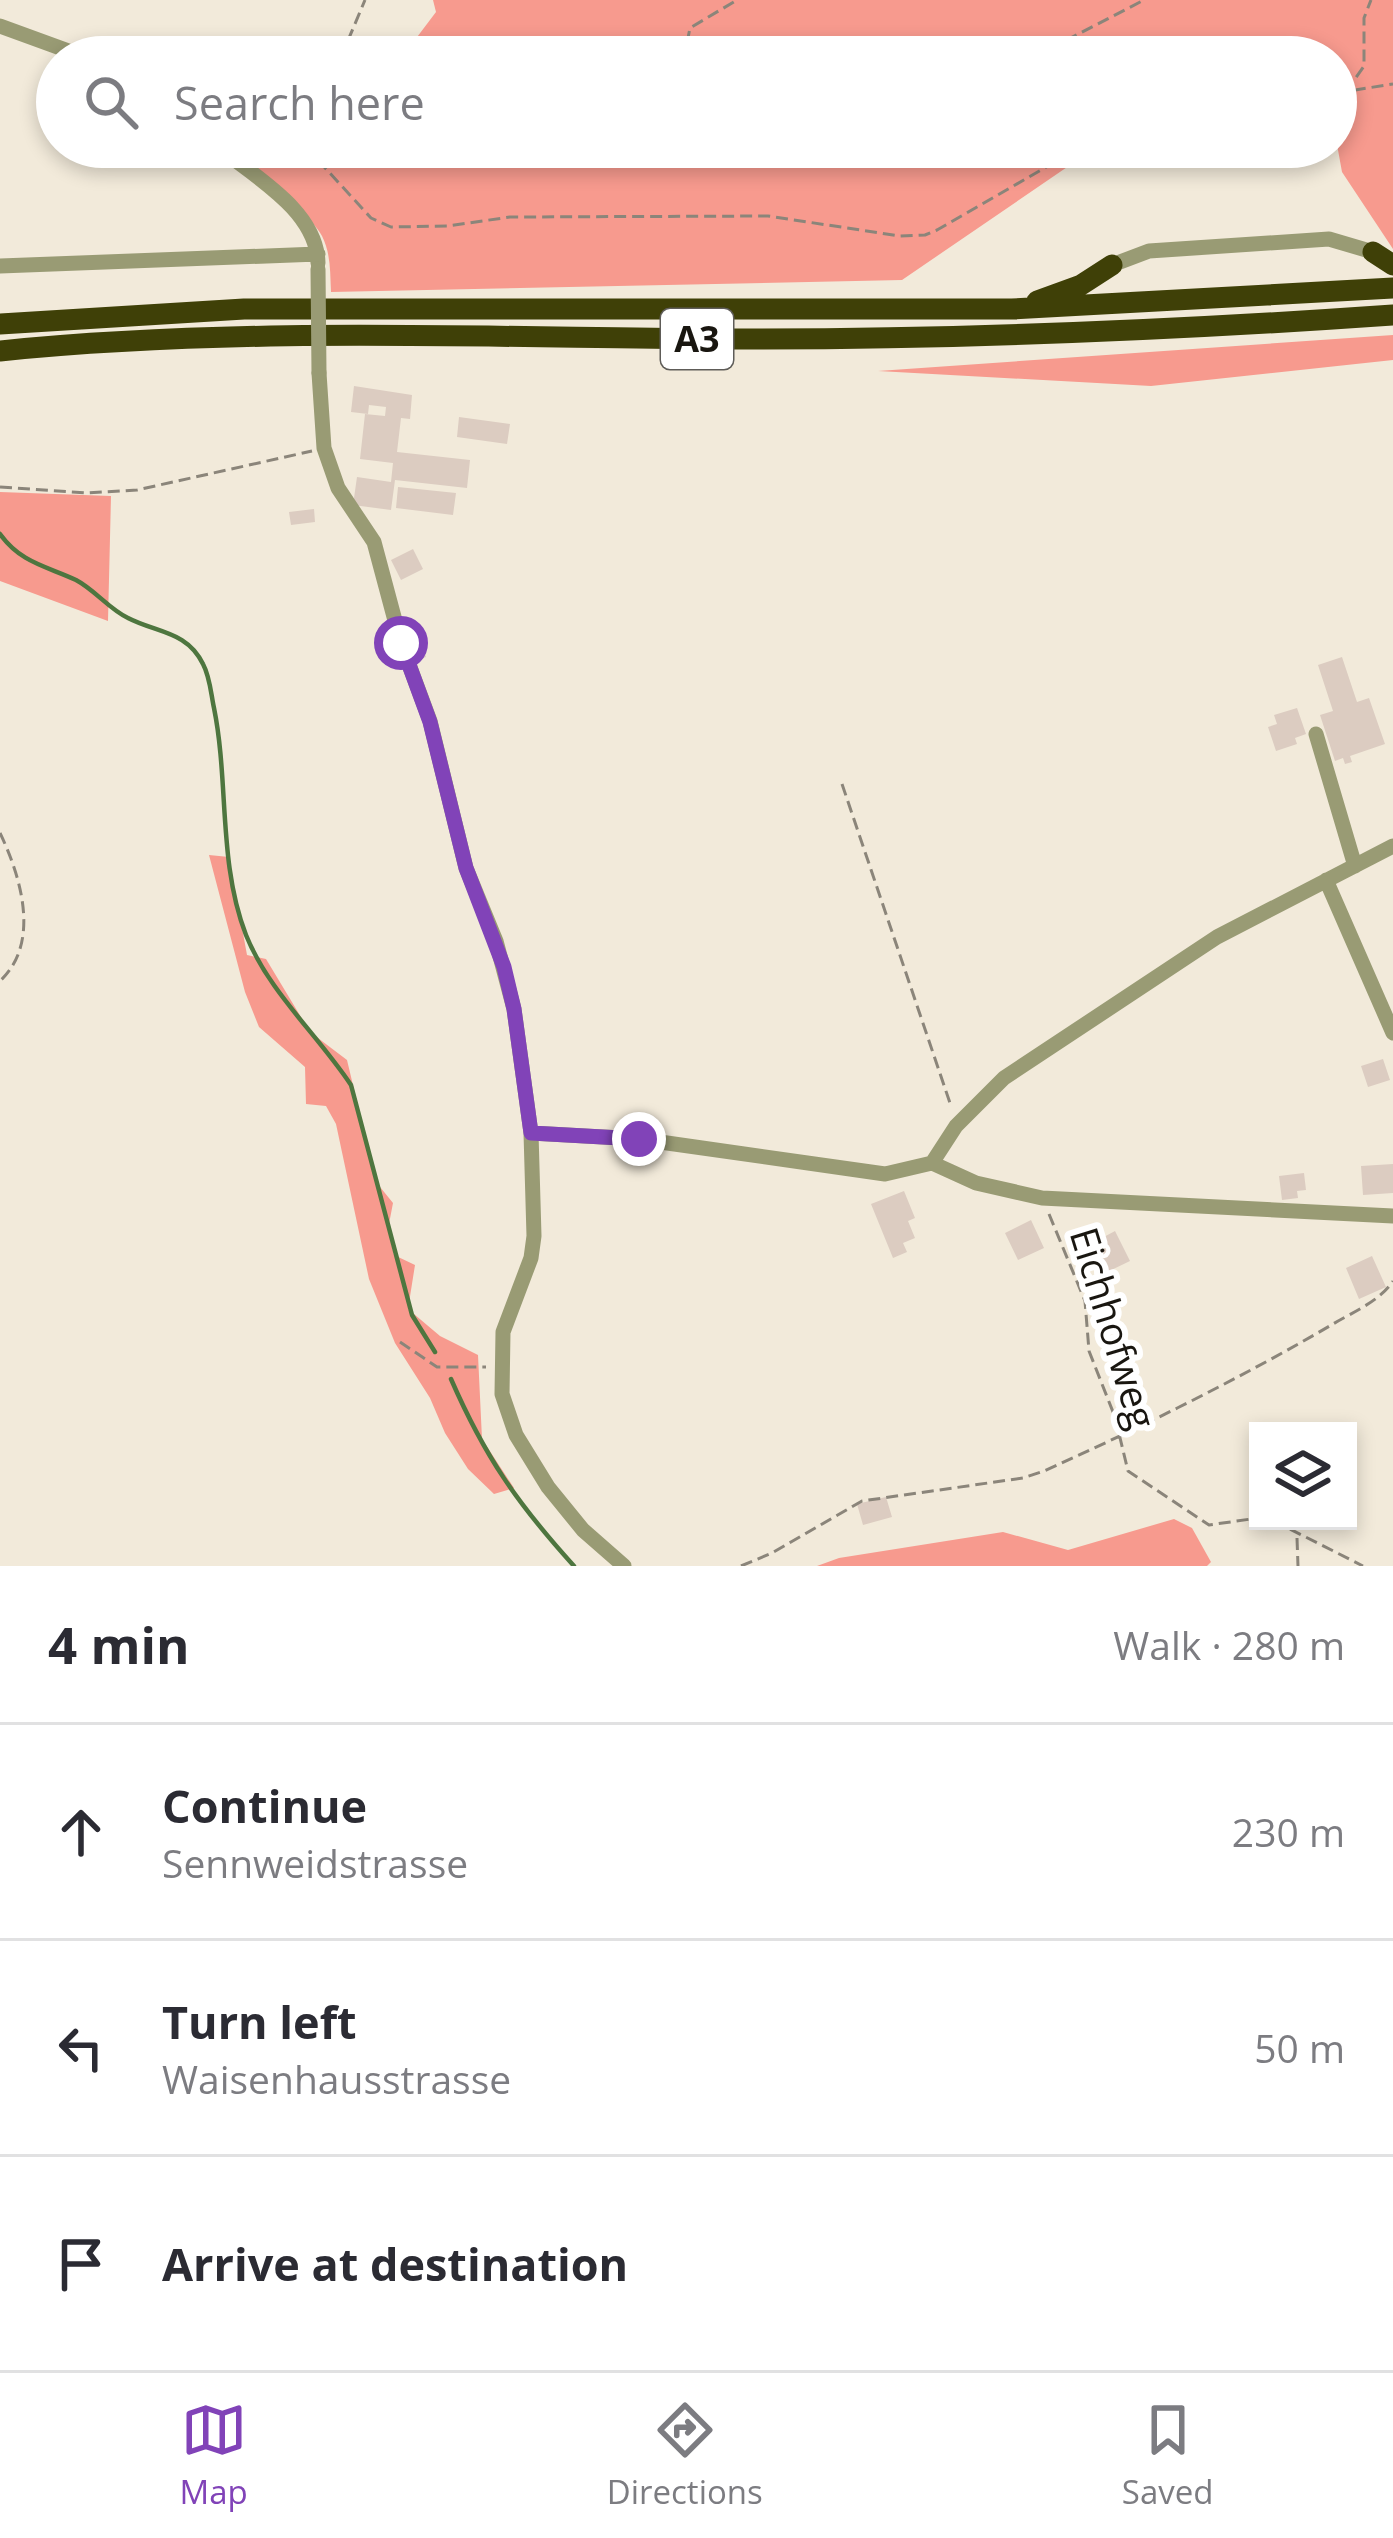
<!DOCTYPE html>
<html lang="en">
<head>
<meta charset="utf-8">
<style>
  :root { --surface:#fff; --page:#f2f2f3; --text:#2b2b33; --muted:#7c7c81; --line:#e1e1e2; --accent:#8143b8 }
  body { margin:0; font-family:"Open Sans",sans-serif; background:var(--page); color:var(--text) }
  .controls { position:absolute; right:36px; bottom:36px; display:grid; overflow:hidden; border-radius:0px; box-shadow:0 6px 18px #0003 }
  .controls button { width:108px; height:108px; display:grid; place-items:center; padding:0; border:0; border-bottom:3px solid var(--line); background:var(--surface); color:var(--text); font:60px sans-serif }
  .stop { position:absolute; width:36px; height:36px; margin:-27px; border:9px solid #8143b8; border-radius:50%; background:#fff }
  .stop.end { background:#8143b8; border-color:#fff; box-shadow:0 3px 12px #0008 }
  .list { margin:0; padding:0; list-style:none }
  h2 { display:flex; justify-content:space-between; align-items:center; height:156px; margin:0; padding:0 48px; font-size:51px }
  h2 small { font-size:39px; font-weight:400; color:var(--muted) }
  .list li { display:grid; grid-template-columns:78px 1fr auto; gap:36px; align-items:center; box-sizing:border-box; height:216px; padding:0 48px; border-top:3px solid var(--line) }
  .list b { display:block; font-size:45px; white-space:nowrap }
  .list p { margin:0; font-size:39px; white-space:nowrap; color:var(--muted) }
  .list em { font-size:39px; font-style:normal; color:var(--muted) }
  .icon { flex:none; width:66px; height:66px; fill:none; stroke:currentColor; stroke-width:2; stroke-linecap:round; stroke-linejoin:round }
  .map { position:relative; flex:none; width:1393px; height:1566px; overflow:hidden }
  .search { position:absolute; background:var(--surface); box-shadow:0 6px 18px #0003; left:36px; right:36px; top:36px; height:132px; display:flex; align-items:center; gap:30px; box-sizing:border-box; padding:0 42px; border-radius:66px; color:var(--muted); font-size:45px }
  .sheet { height:804px; background:var(--surface) }
  nav { display:flex; justify-content:space-around; align-items:center; box-sizing:border-box; height:168px; border-top:3px solid var(--line); background:var(--surface); font-size:33px; color:var(--muted) }
  nav a { display:grid; justify-items:center; gap:6px }
  nav .on { color:var(--accent) }
  .map>svg:first-child { display:block }
  .green { fill:#f79a8e }
  .lines { fill:none; stroke-linecap:round; stroke-linejoin:round }
  .stream { stroke:#4e763f; stroke-width:4.5 }
  .building { fill:#dcccc1 }
  .path { stroke:#8b857a; stroke-width:3; stroke-dasharray:12 6; stroke-linecap:butt }
  .minor { stroke:#999b74; stroke-width:15 }
  .highway { stroke:#3f4007; stroke-width:21 }
  .minor-bridge { stroke:#999b74; stroke-width:15 }
  .route { stroke:#8143b8; stroke-width:15 }
  .labels { text-anchor:middle; stroke-width:12; stroke-linejoin:round; paint-order:stroke }
  .shield { fill:#fff; stroke:#5e5c58; stroke-width:3 }
  .shield-label { font-size:36px; font-weight:bold; fill:#191610 }
  .street-label { font-size:39px; fill:#191610; stroke:#fff }
</style>
</head>
<body>
<div class="map">
<svg width="1393" height="1566" viewBox="0 0 1393 1566">
  <rect width="100%" height="100%" fill="#f2eada"/>
  <path class="green" d="M433 0H1393V249L1342 172 1336 139V57H402L436 12Z
    M242 147H1131L1076 161 902 280 331 292C330 272 331 254 322 236 307 207 241 174 242 147Z
    M1393 335V360L1151 386 878 371Z
    M0 492 111 496 108 621 0 581Z
    M209 855 229 857 247 955 266 959 310 1032 347 1060 376 1182 393 1203 388 1229 394 1255 415 1265 408 1309 440 1336 478 1355 482 1439 514 1488 494 1494 468 1469 445 1433 430 1398 395 1343 369 1279 336 1124 326 1106 306 1104 305 1067 259 1027 245 992Z
    M1174 1519 1192 1528 1211 1562 1207 1566H817L839 1558 1003 1532 1068 1550Z"/>
  <g class="lines">
    <path class="stream" d="M0 534C21 563 46 566 76 580 95 590 109 609 128 618 157 633 187 631 203 664 210 677 211 694 214 708 229 782 218 863 246 935 269 992 317 1034 351 1085L412 1315 435 1352
      M451 1379C485 1457 517 1503 574 1566"/>
  </g>
  <path class="building" d="M354 386 412 395 410 419 401 418 397 452 470 460 467 488 395 480 391 510 353 505 357 477 391 482 393 463 360 459 365 414 385 416 386 407 369 405 368 414 351 412Z
    M459 417 510 424 507 444 457 437Z
    M398 487 456 493 453 515 396 508Z
    M314 509 315 522 291 525 289 512Z
    M413 549 423 569 401 580 391 560Z
    M419 636 426 657 411 662 404 641Z
    M1342 657 1357 702 1369 698 1385 744 1350 756 1352 762 1345 764 1343 758 1335 761 1320 715 1333 711 1318 665Z
    M1297 708 1306 734 1295 738 1297 744 1276 751 1268 727 1277 724 1274 715Z
    M1383 1059 1390 1080 1368 1087 1361 1066Z
    M1393 1164V1193L1363 1195 1361 1166Z
    M1304 1173 1306 1190 1297 1191 1298 1198 1282 1200 1279 1176Z
    M904 1191 915 1218 908 1221 915 1238 903 1243 907 1252 893 1258 871 1204Z
    M1031 1220 1044 1248 1018 1260 1005 1233Z
    M1115 1231 1130 1261 1101 1275 1087 1246Z
    M1372 1256 1386 1287 1359 1299 1346 1268Z
    M886 1497 892 1517 863 1525 857 1504Z"/>
  <g class="lines">
    <path class="path" d="M341 57 365 0
      M698 57 687 43 690 28 737 0
      M1034 57 1144 0
      M1346 92 1364 66V18L1371 0
      M1336 93 1393 84
      M306 147 371 218 391 227 448 226 510 217 768 216 900 236 925 235 937 230 1081 147
      M0 487 87 493 137 490 312 451
      M842 784 951 1106
      M0 833C21 877 41 943 0 981
      M1049 1214 1085 1301 1089 1351 1115 1417 1128 1471 1209 1525 1258 1518
      M400 1342 437 1367H486
      M1274 1521 1363 1566
      M1297 1538 1298 1566
      M741 1566 772 1553 862 1501 1023 1478 1044 1471C1142 1427 1241 1378 1333 1324 1353 1312 1380 1301 1393 1281"/>
    <path class="minor" d="M0 26 85 57
      M218 147C255 177 317 211 318 263
      M1112 265 1149 251 1329 239 1373 252
      M0 266 318 254
      M319 373 324 448 338 488 374 542 401 643 430 721 466 868 496 941 514 1009 531 1133 534 1236 531 1258 503 1332 502 1394 516 1435 548 1487 583 1530 624 1566
      M1316 734 1355 866
      M1326 880 1393 1033
      M531 1133 639 1139 885 1174 932 1163 976 1183 1042 1198 1393 1216
      M932 1163 956 1126 1004 1078 1217 937 1393 846"/>
    <path class="highway" d="M1373 252 1393 265
      M1037 301 1081 285 1112 265
      M0 324 244 309H1012L1393 288
      M0 351C236 327 474 337 710 339 938 340 1165 331 1393 315"/>
    <path class="minor-bridge" d="M318 269 319 373"/>
  </g>
  <g class="lines">
    <path class="route" d="M401 643 430 722 466 868 504 967 514 1009 531 1133 639 1139"/>
  </g>
  <g class="labels">
    <rect class="shield" x="661" y="309" width="72" height="60" rx="9"/>
    <g class="shield-label">
      <text x="697" y="352">A3</text>
    </g>
    <g class="street-label">
      <text transform="translate(1113 1328) rotate(73)" y="14">Eichhofweg</text>
    </g>
  </g>
</svg>
<div class="controls">
<button><svg class="icon" aria-label="layers" viewBox="0 0 24 24"><path d="M12 4l9 5-9 5-9-5zM3 14l9 5 9-5"/></svg></button>
</div>
<div class="stop" style="left:401px;top:643px"></div>
<div class="stop end" style="left:639px;top:1139px"></div>
<div class="search"><svg class="icon" aria-label="search" viewBox="0 0 24 24"><circle cx="10" cy="10" r="6"/><path d="M15 15l6 6"/></svg>Search here</div>
</div>
<section class="sheet">
<h2>4 min<small>Walk · 280 m</small></h2>
<ul class="list">
<li><svg class="icon" aria-label="ahead" viewBox="0 0 24 24"><path d="M12 20V5M6 11l6-6 6 6"/></svg><div><b>Continue</b><p>Sennweidstrasse</p></div><em>230 m</em></li>
<li><svg class="icon" aria-label="left" viewBox="0 0 24 24"><path d="M17 20v-9H6M10 6l-5 5 5 5"/></svg><div><b>Turn left</b><p>Waisenhausstrasse</p></div><em>50 m</em></li>
<li><svg class="icon" aria-label="arrive" viewBox="0 0 24 24"><path d="M6 21V4h12l-3 4 3 4H6"/></svg><div><b>Arrive at destination</b></div></li>
</ul>
</section>
<nav>
<a class="on"><svg class="icon" aria-label="map" viewBox="0 0 24 24"><path d="M3 6l6-2 6 2 6-2v14l-6 2-6-2-6 2zM9 4v14M15 6v14"/></svg>Map</a>
<a><svg class="icon" aria-label="directions" viewBox="0 0 24 24"><path d="M12 3l9 9-9 9-9-9zM9 14v-3h6M13 9l2 2-2 2"/></svg>Directions</a>
<a><svg class="icon" aria-label="saved" viewBox="0 0 24 24"><path d="M7 4h10v16l-5-4-5 4z"/></svg>Saved</a>
</nav>
</body>
</html>
